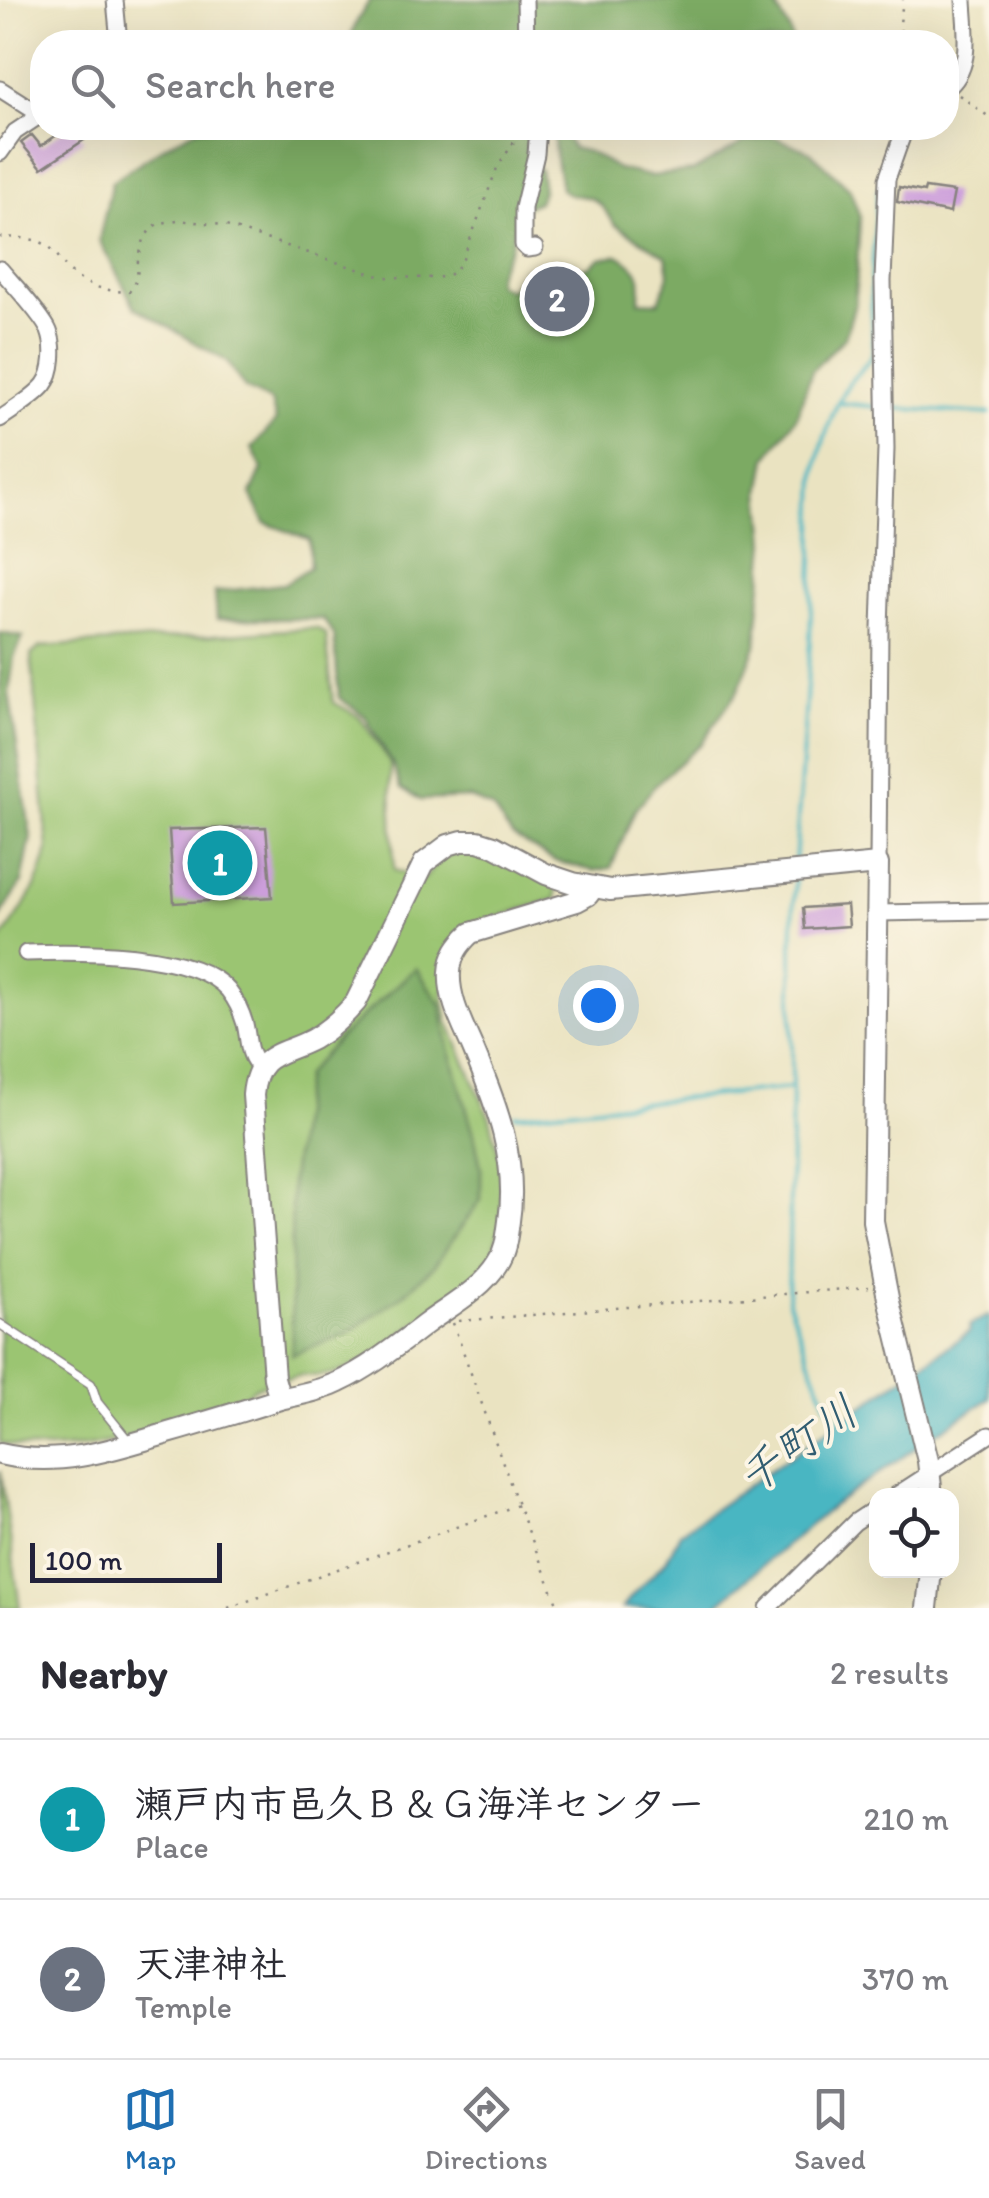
<!DOCTYPE html>
<html lang="en">
<head>
<meta charset="utf-8">
<style>
  :root { --surface:#fff; --page:#f7f7f7; --text:#2b2b33; --muted:#7c7c81; --line:#e1e1e2; --accent:#1f6fb2 }
  body { margin:0; font-family:Itim,"Klee One",sans-serif; background:var(--page); color:var(--text) }
  .controls { position:absolute; right:30px; bottom:30px; display:grid; overflow:hidden; border-radius:20px; box-shadow:0 10px 40px #0002 }
  .controls button { width:90px; height:90px; display:grid; place-items:center; padding:0; border:0; border-bottom:2px solid var(--line); background:var(--surface); color:var(--text); font:50px sans-serif }
  .scale { position:absolute; left:30px; bottom:25px; width:192px; box-sizing:border-box; padding-left:10px; border:5px solid #22223b; border-top:0; font-size:28px; line-height:35px; white-space:nowrap; color:#22223b; -webkit-text-stroke:8px #fcf5e5; paint-order:stroke }
  .you { position:absolute; left:598px; top:1005px; width:35px; height:35px; margin:-25px; border:8px solid #fff; border-radius:50%; background:#1a73e8; box-shadow:0 0 0 15px #1a73e833 }
  .badge { display:grid; place-items:center; width:65px; height:65px; border-radius:50%; background:var(--accent); color:#fff; font-size:32px; font-weight:700 }
  .pin { position:absolute; translate:-50% -50%; border:5px solid #fff; box-shadow:0 2px 10px #0006 }
  .list { margin:0; padding:0; list-style:none }
  h2 { display:flex; justify-content:space-between; align-items:center; height:130px; margin:0; padding:0 40px; font-size:42px }
  h2 small { font-size:32px; font-weight:400; color:var(--muted) }
  .list li { display:grid; grid-template-columns:65px 1fr auto; gap:30px; align-items:center; box-sizing:border-box; height:160px; padding:0 40px; border-top:2px solid var(--line) }
  .list b { display:block; font-size:38px; white-space:nowrap }
  .list p { margin:0; font-size:32px; white-space:nowrap; color:var(--muted) }
  .list em { font-size:32px; font-style:normal; color:var(--muted) }
  .icon { flex:none; width:55px; height:55px; fill:none; stroke:currentColor; stroke-width:2; stroke-linecap:round; stroke-linejoin:round }
  .map { position:relative; flex:none; width:989px; height:1608px; overflow:hidden }
  .search { position:absolute; background:var(--surface); box-shadow:0 10px 40px #0002; left:30px; right:30px; top:30px; height:110px; display:flex; align-items:center; gap:25px; box-sizing:border-box; padding:0 35px; border-radius:40px; color:var(--muted); font-size:38px }
  .sheet { height:450px; background:var(--surface) }
  nav { display:flex; justify-content:space-around; align-items:center; box-sizing:border-box; height:140px; border-top:2px solid var(--line); background:var(--surface); font-size:28px; color:var(--muted) }
  nav a { display:grid; justify-items:center; gap:5px }
  nav .on { color:var(--accent) }
  .map>svg:first-child { display:block }
  .green { fill:#9bc572; stroke:#5e7456; stroke-width:2.5 }
  .forest { fill:#7caa64; stroke:#4f6650; stroke-width:2.5 }
  .water { fill:#48b6c2; stroke:#356c7e; stroke-width:2.5 }
  .lines { fill:none; stroke-linecap:round; stroke-linejoin:round }
  .stream { stroke:#48b6c2; stroke-width:4 }
  .building { fill:#cc9edb }
  .service-casing { stroke:#86827e; stroke-width:11 }
  .minor-casing { stroke:#86827e; stroke-width:19 }
  .tertiary-casing { stroke:#86827e; stroke-width:24 }
  .path { stroke:#86827e; stroke-width:2.5; stroke-dasharray:2.5 8; stroke-linecap:butt }
  .service { stroke:#fff; stroke-width:8 }
  .minor { stroke:#fff; stroke-width:15 }
  .tertiary { stroke:#fff; stroke-width:20 }
  .labels { text-anchor:middle; stroke-width:8; stroke-linejoin:round; paint-order:stroke }
  .water-label { font-size:45px; font-style:italic; fill:#315d71; stroke:#fcf5e5 }
</style>
</head>
<body>
<div class="map">
<svg width="989" height="1608" viewBox="0 0 989 1608">
  <rect width="100%" height="100%" fill="#fcf5e5"/>
  <filter id="ink" filterUnits="userSpaceOnUse"><feTurbulence type="fractalNoise" baseFrequency=".01" numOctaves="2"/><feDisplacementMap in="SourceGraphic" scale="20" xChannelSelector="R" yChannelSelector="G"/><feConvolveMatrix kernelMatrix="1 2 1 2 8 2 1 2 1" color-interpolation-filters="sRGB"/></filter>
  <filter id="wash" filterUnits="userSpaceOnUse"><feTurbulence type="fractalNoise" baseFrequency=".0048" numOctaves="4" result="noise"/><feDisplacementMap in="SourceGraphic" scale="40" xChannelSelector="R" yChannelSelector="G"/><feGaussianBlur stdDeviation="2.25" result="paint"/><feColorMatrix in="noise" values="0 0 0 0 0 0 0 0 0 0 0 0 0 0 0 0 0 1.4 0 .05"/><feComposite in="paint" operator="in"/></filter>
  <g filter="url(#wash)">
    <rect width="100%" height="100%" fill="#eae3c1"/>
    <path class="green" d="M316 628 326 634 333 702 360 717 390 762 394 870 424 879C432 869 441 857 453 853 482 843 530 874 556 886V899L481 922 443 994 448 1022 490 1118 500 1159 502 1213 494 1253 470 1281 367 1361 335 1374 315 1376 302 1375 256 1387 239 1400C165 1426 80 1464 0 1443V942C21 911 41 886 48 849L31 655 40 647Z
      M0 1472H1L20 1608H0Z"/>
    <path class="forest" d="M370 0H778L776 6 789 29 793 42H348L358 19Z
      M199 128H529L526 147 528 158 540 170 543 190 538 202 516 211C515 222 515 234 511 245 506 260 495 268 497 284L509 290 525 269 534 272 540 319 547 328 566 329 572 302 561 285 563 274 589 267 600 258 618 255C640 268 644 276 639 301L659 302 669 274 666 256 614 224C610 216 601 203 592 199 581 194 571 198 561 189 559 170 553 154 554 134L563 133 572 148 589 152 618 169 650 176 693 171 744 142 772 136 811 152 850 189 860 217 855 304 845 337 812 371 796 418 767 458 761 492 766 542 756 646 738 691 700 745 659 781 635 810 611 868 594 871 555 861 512 836 492 808 470 798 421 800 401 788 392 763 364 715 339 698 334 635 323 619H217L215 592 284 584 310 567 309 539 265 523 251 494 262 469 252 448 276 421 271 401 245 388 226 361 135 307 99 240 112 181 168 144Z
      M0 633 23 637 14 657 9 693 31 837 22 882 0 918Z
      M416 968 441 1005 449 1048 474 1134 481 1168V1199L434 1266 403 1295 347 1334 292 1355 291 1180 305 1075 340 1037Z"/>
    <path class="water" d="M989 1315V1399L937 1433 831 1507 713 1608H622L634 1593 666 1561 680 1533 969 1332 970 1325Z"/>
    <g class="lines">
      <path class="stream" d="M839 403 879 407
        M888 408 989 414
        M989 596V620
        M795 864 810 641 816 473C820 447 834 404 849 383 858 372 869 364 873 351L871 287 878 190
        M795 879 792 946V1088L788 1302 826 1403 843 1427
        M515 1115 792 1088"/>
    </g>
    <g id="blocks">
      <path class="building" d="M67 128H73L84 140 42 168 21 143 32 135 41 146Z
        M899 187 924 192 925 188 954 192 950 213 897 202Z
        M266 827 272 897 174 903 169 830Z
        M847 905 849 926 805 929 803 908Z"/>
    </g>
  </g>
  <g filter="url(#ink)">
    <use href="#blocks" fill-opacity="0" stroke="#86827e" stroke-width="2.5"/>
    <g class="lines">
      <defs>
        <path id="service" d="M0 1324 91 1384 97 1402 130 1443"/>
        <path id="minor" d="M115 0 119 42
          M525 0 526 42
          M0 89 33 110 37 116
          M946 89C974 68 965 30 964 0
          M0 153 15 132 42 114
          M535 248 527 249 523 245V208L536 154 538 128
          M0 269C12 283 43 316 49 331 55 346 54 372 44 385 33 398 14 409 0 419
          M878 864 880 628 886 449 883 281 887 179 905 128
          M878 913 989 911
          M26 953C76 951 194 950 228 990 235 999 242 1013 245 1024 249 1040 247 1056 260 1067
          M895 1496 989 1435
          M768 1608 855 1522 876 1508"/>
        <path id="tertiary" d="M280 1399C300 1394 321 1391 339 1382 371 1367 399 1344 427 1323 450 1306 482 1289 497 1264 506 1251 507 1236 509 1221 518 1161 497 1106 474 1051 464 1027 448 999 450 972 451 955 459 944 471 933L577 901 588 895 593 888
          M0 1454C59 1468 112 1450 168 1433 206 1422 243 1411 280 1399L274 1378 253 1095C257 1051 281 1056 313 1039 330 1029 344 1016 356 1002L424 863 448 845 462 841H478L494 846 546 874 573 883 610 890 878 864 873 1221 888 1298 928 1461 932 1496
          M927 1608 931 1570"/>
      </defs>
      <use href="#service" class="service-casing"/>
      <use href="#minor" class="minor-casing"/>
      <use href="#tertiary" class="tertiary-casing"/>
      <path class="path" d="M902 42 900 23 903 0
        M959 95 989 117
        M0 237C15 238 35 237 48 246 56 252 62 263 69 271 86 287 106 291 129 292L137 280 138 260 145 236 157 224 177 220 223 225 382 277 437 278 449 275 461 264 497 168 523 128
        M459 1321 869 1287
        M453 1323 518 1505 559 1608
        M228 1608 518 1505"/>
      <use href="#service" class="service"/>
      <use href="#minor" class="minor"/>
      <use href="#tertiary" class="tertiary"/>
    </g>
  </g>
  <g class="labels">
    <g class="water-label">
      <text transform="translate(797 1444) rotate(-35)" y="16">千町川</text>
    </g>
  </g>
</svg>
<div class="controls">
<button><svg class="icon" aria-label="locate" viewBox="0 0 24 24"><circle cx="12" cy="12" r="6"/><path d="M12 2v4M12 18v4M2 12h4M18 12h4"/></svg></button>
</div>
<div class="scale">100 m</div>
<div class="you"></div>
<div class="pin badge" style="left:220px;top:863px;background:#0f9aa8">1</div>
<div class="pin badge" style="left:557px;top:299px;background:#6b7280">2</div>
<div class="search"><svg class="icon" aria-label="search" viewBox="0 0 24 24"><circle cx="10" cy="10" r="6"/><path d="M15 15l6 6"/></svg>Search here</div>
</div>
<section class="sheet">
<h2>Nearby<small>2 results</small></h2>
<ul class="list">
<li><span class="badge" style="background:#0f9aa8">1</span><div><b>瀬戸内市邑久Ｂ＆Ｇ海洋センター</b><p>Place</p></div><em>210 m</em></li>
<li><span class="badge" style="background:#6b7280">2</span><div><b>天津神社</b><p>Temple</p></div><em>370 m</em></li>
</ul>
</section>
<nav>
<a class="on"><svg class="icon" aria-label="map" viewBox="0 0 24 24"><path d="M3 6l6-2 6 2 6-2v14l-6 2-6-2-6 2zM9 4v14M15 6v14"/></svg>Map</a>
<a><svg class="icon" aria-label="directions" viewBox="0 0 24 24"><path d="M12 3l9 9-9 9-9-9zM9 14v-3h6M13 9l2 2-2 2"/></svg>Directions</a>
<a><svg class="icon" aria-label="saved" viewBox="0 0 24 24"><path d="M7 4h10v16l-5-4-5 4z"/></svg>Saved</a>
</nav>
</body>
</html>
